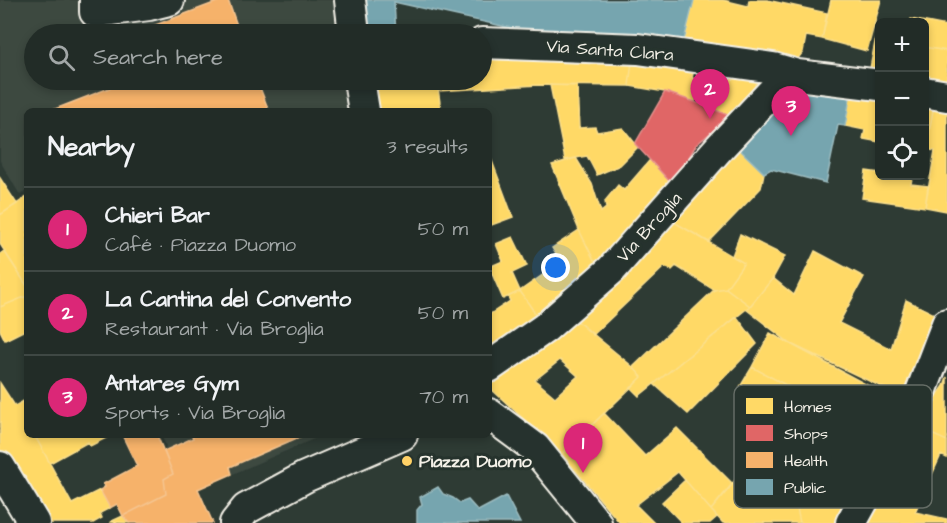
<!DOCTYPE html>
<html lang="en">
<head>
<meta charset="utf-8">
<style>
  :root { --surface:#222c27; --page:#2a342f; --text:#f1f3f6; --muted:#a2a7a7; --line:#3f4844; --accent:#db2777 }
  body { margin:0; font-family:"Architects Daughter",sans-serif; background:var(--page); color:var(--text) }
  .controls { position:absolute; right:18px; top:18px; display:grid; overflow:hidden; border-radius:9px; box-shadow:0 3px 9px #0003 }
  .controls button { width:54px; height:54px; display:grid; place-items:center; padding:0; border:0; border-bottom:2px solid var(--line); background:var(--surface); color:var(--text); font:30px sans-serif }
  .you { position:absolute; left:556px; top:268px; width:21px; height:21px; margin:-15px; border:4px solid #fff; border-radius:50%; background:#1a73e8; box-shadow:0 0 0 9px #1a73e833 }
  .badge { display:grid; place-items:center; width:39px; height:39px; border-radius:50%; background:var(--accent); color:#fff; font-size:20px; font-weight:700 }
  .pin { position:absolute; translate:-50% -50px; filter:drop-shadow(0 2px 3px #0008) }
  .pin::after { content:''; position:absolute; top:32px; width:21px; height:18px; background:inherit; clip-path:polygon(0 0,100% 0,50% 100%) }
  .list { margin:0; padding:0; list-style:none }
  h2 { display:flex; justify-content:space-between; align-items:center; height:78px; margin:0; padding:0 24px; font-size:26px }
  h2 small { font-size:20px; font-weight:400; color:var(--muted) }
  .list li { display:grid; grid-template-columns:39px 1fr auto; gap:18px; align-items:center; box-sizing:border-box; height:84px; padding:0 24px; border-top:2px solid var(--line) }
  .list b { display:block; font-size:22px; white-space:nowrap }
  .list p { margin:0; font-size:20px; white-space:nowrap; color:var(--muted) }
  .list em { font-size:20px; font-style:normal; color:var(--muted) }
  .icon { flex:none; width:33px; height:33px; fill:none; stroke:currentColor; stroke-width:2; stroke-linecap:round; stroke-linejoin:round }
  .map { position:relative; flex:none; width:947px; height:523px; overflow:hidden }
  .search { position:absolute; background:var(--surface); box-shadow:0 3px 9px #0003; left:24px; top:24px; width:468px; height:66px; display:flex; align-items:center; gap:15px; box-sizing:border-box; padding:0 21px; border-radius:33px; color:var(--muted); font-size:22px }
  .panel { position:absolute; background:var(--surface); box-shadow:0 3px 9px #0003; left:24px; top:108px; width:468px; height:330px; border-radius:9px }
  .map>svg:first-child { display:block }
  .built { fill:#3c4841 }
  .homes { fill:#ffd966; stroke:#fce08d; stroke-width:1.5; fill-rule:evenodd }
  .shops { fill:#e06666; stroke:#e6908d; stroke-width:1.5 }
  .health { fill:#f6b26b; stroke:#f5c590; stroke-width:1.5 }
  .public { fill:#76a5af; stroke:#9cbcc0; stroke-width:1.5 }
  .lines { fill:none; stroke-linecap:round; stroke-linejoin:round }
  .minor-casing { stroke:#f4f1e8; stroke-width:34 }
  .minor { stroke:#26332d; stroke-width:30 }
  .poi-dot { fill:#ffd166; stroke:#26332d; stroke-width:2 }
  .labels { text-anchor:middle; stroke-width:6; stroke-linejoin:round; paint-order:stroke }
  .street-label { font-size:18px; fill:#f4f1e8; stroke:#26332d }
  .poi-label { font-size:18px; font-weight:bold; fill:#f4f1e8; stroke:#26332d; text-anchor:start }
  .key { fill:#26332d; stroke:#646c65; stroke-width:1.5 }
  .key-label { font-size:16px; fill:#f4f1e8 }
</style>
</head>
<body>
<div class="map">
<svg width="947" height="523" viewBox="0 0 947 523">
  <rect width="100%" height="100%" fill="#2e3b34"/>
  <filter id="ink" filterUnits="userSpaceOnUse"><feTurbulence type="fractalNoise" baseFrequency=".0167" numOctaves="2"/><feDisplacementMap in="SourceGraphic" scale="12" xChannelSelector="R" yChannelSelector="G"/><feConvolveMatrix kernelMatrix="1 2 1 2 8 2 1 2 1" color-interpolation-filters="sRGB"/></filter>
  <g filter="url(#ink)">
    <path class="built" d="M0 0H343L346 34H34V80H351L355 111H27V190L20 195 0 161Z
      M161 435H323L198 489 173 474 164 451 166 446Z"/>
    <path class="homes" d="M694 0H723L748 6 749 0H767L827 13 822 39 806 36 803 52 796 61 685 39Z
      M831 0H881L867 51 822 39Z
      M911 19 947 26V51L924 47V22H910Z
      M876 37 880 38V81L868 79Z
      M924 47 947 51V89H924Z
      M482 51 633 53 629 86 539 85 439 91 437 80H482Z
      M633 53 696 61 692 78 701 80 695 102 665 92 629 86Z
      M715 63 770 74 730 116 701 104Z
      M370 80H437L441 111H374Z
      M550 85 577 86 579 128 595 127 597 132 623 128 638 147 620 165 597 175 587 156 565 160Z
      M851 92 880 94V142L863 139 865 130 845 126Z
      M924 103 934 105 926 149H924Z
      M934 105 947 107V211L925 207 935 151 926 149Z
      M737 147 764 173 761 188 709 242 667 218Z
      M489 153 513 217 489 226Z
      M576 158 592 184 601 212 606 208 605 201 618 185 624 190 650 160 673 185 601 274 579 230 552 165Z
      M866 171 880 173V176L912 178 911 184 928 186 925 207 862 198Z
      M0 178 17 204 0 215Z
      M27 197V286L0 244V215Z
      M667 218 744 263 726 288 714 290 676 266 672 270 664 267 593 335 570 315Z
      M579 230 601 274 541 322 520 291 561 262 552 248Z
      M740 234 785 256 773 278 750 306 726 288 744 263 732 256Z
      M513 237 527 266 512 273 520 291 503 299 489 267 503 261 496 244Z
      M4 251 27 286V296L0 307V254Z
      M815 251 864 277 839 323 891 349 906 300 936 315 932 344 905 398 791 344 747 310 773 278 794 295Z
      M726 288 750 306 639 396 631 388 642 377 633 367 714 290Z
      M520 291 541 322 489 361V315L510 301 508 297Z
      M27 296V329L5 340 0 330V307Z
      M570 315 633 367 642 377 562 454 489 387V378ZM560 360 578 376 555 397 535 380Z
      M737 317 757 344 688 414 654 384Z
      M770 333 899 402 835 523H800L797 508 846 417 752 367Z
      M752 367 805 395 792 418 740 387Z
      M947 377V441L916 427 944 386Z
      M0 383 15 406 27 399V435H37L35 436 72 504 100 490 110 508 100 513 102 518 93 523H41L0 450Z
      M604 413 645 456 677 428 733 484 711 510 678 472 636 505 654 523H620L562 454Z
      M916 427 947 441V458L941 455 915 512 947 519V523H867Z
      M37 435H112L90 446 88 442 50 463 35 436Z
      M748 464 797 508 800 523H723L711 510Z
      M685 480 717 517 710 523H682L662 502Z
      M123 516 129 523 110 522Z"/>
    <path class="shops" d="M665 92 701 104 730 116 696 145 673 185 635 144Z"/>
    <path class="health" d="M222 0H228L240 34H134V33Z
      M130 80H257L269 111H50Z
      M122 435H157L173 474 164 479 166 494 123 516 117 504 110 508 100 490 105 487 103 484 137 466Z
      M191 435H304L230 467 232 474 198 489 213 523H129L123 516 166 494 164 479 173 474 164 451 193 438Z"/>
    <path class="public" d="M359 0H694L682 48 557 38 394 2 396 34H362Z
      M783 91 851 92 845 126 838 125 826 183 771 169 764 173 737 147Z
      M438 487 443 494 453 498 460 503 468 500 478 511 506 496 520 523H417V510L422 504 420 497Z"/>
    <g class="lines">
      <defs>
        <path id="minor" d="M95 0V12L149 5 169 0
          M350 0 354 34
          M482 43 638 49 773 68 797 75 880 85
          M359 80 364 111
          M924 92 947 96
          M489 367 545 328 611 270 720 147 771 93 797 75
          M489 414 535 448 596 523
          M0 467 34 523
          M235 523 246 509 305 477 402 435
          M851 523 916 405 947 324"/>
      </defs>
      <use href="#minor" class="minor-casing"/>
      <use href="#minor" class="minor"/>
    </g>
  </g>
  <circle class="poi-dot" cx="407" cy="461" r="6"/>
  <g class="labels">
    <g class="street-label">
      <text transform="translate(610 50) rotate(4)" y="6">Via Santa Clara</text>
      <text transform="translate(649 227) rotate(-48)" y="6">Via Broglia</text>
    </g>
    <g class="poi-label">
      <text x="419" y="467">Piazza Duomo</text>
    </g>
  </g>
  <rect x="734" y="385" width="198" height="123" rx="9" class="key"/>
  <rect x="746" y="398" width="27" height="16" fill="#ffd966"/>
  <rect x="746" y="425" width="27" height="16" fill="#e06666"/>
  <rect x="746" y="452" width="27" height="16" fill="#f6b26b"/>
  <rect x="746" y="479" width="27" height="16" fill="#76a5af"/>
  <g class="key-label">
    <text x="784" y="412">Homes</text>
    <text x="784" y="439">Shops</text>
    <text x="784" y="466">Health</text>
    <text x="784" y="493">Public</text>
  </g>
</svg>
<div class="controls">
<button>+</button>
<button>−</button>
<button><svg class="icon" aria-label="locate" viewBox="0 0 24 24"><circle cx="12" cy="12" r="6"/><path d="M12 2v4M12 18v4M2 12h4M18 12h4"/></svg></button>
</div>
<div class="you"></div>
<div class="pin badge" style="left:583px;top:473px">1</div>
<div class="pin badge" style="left:710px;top:119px">2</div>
<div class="pin badge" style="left:791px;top:136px">3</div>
<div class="search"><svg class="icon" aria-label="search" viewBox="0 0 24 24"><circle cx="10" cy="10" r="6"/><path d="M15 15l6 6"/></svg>Search here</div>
<section class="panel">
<h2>Nearby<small>3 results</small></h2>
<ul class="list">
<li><span class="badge">1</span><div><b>Chieri Bar</b><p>Café · Piazza Duomo</p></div><em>50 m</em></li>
<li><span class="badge">2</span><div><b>La Cantina del Convento</b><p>Restaurant · Via Broglia</p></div><em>50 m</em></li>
<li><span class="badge">3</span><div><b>Antares Gym</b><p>Sports · Via Broglia</p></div><em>70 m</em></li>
</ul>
</section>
</div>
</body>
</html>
